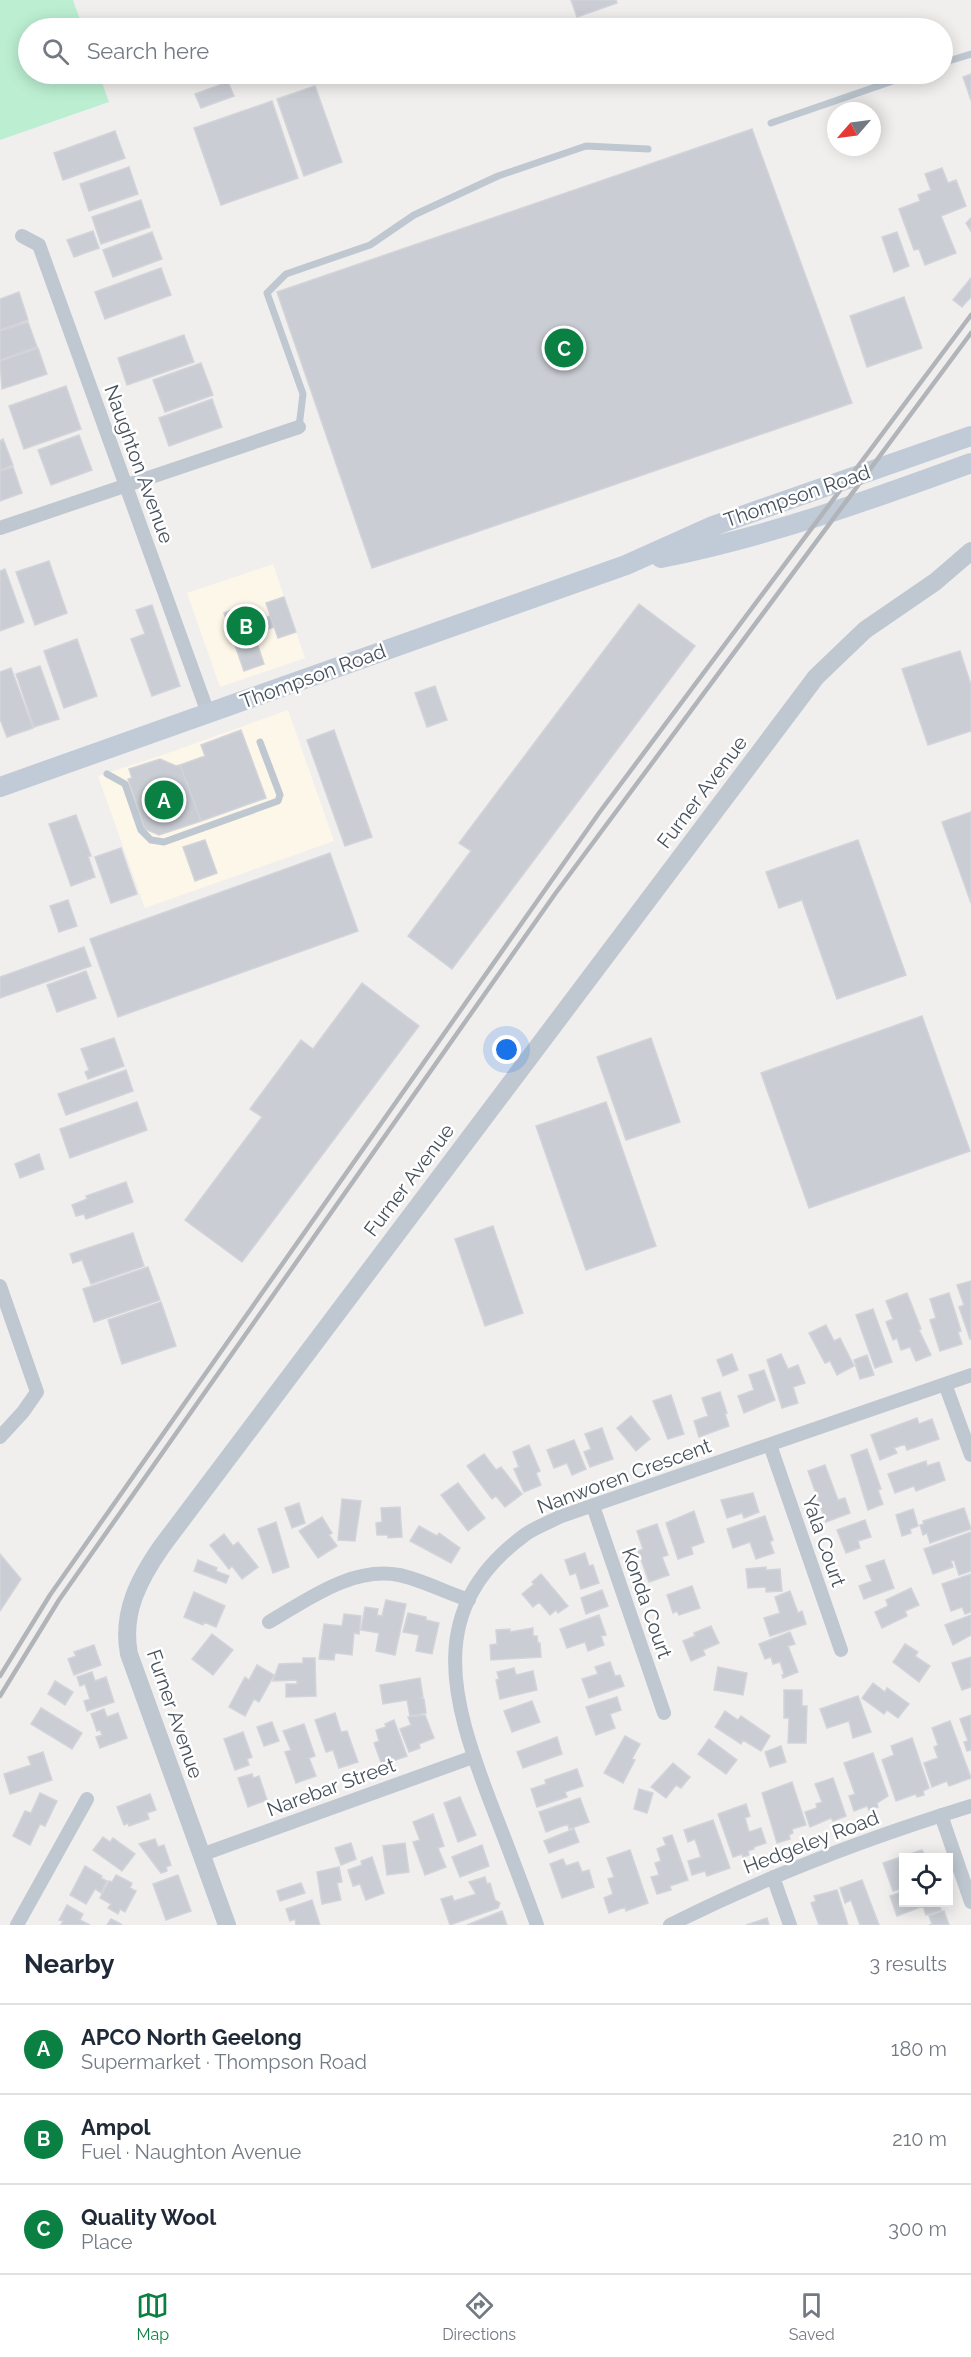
<!DOCTYPE html>
<html lang="en">
<head>
<meta charset="utf-8">
<style>
  :root { --surface:#fff; --page:#f6f6f7; --text:#1f2937; --muted:#747a83; --line:#e0e1e3; --accent:#0b8043 }
  body { margin:0; font-family:Raleway,sans-serif; background:var(--page); color:var(--text) }
  .controls { position:absolute; right:18px; bottom:18px; display:grid; overflow:hidden; border-radius:0px; box-shadow:0 3px 15px #0003 }
  .controls button { width:54px; height:54px; display:grid; place-items:center; padding:0; border:0; border-bottom:2px solid var(--line); background:var(--surface); color:var(--text); font:30px sans-serif }
  .compass { position:absolute; left:827px; top:102px; width:54px; height:54px; border-radius:50%; background:var(--surface); box-shadow:0 3px 15px #0003; rotate:242deg }
  .you { position:absolute; left:507px; top:1050px; width:21px; height:21px; margin:-15px; border:4px solid #fff; border-radius:50%; background:#1a73e8; box-shadow:0 0 0 9px #1a73e833 }
  .badge { display:grid; place-items:center; width:39px; height:39px; border-radius:50%; background:var(--accent); color:#fff; font-size:20px; font-weight:700 }
  .pin { position:absolute; translate:-50% -50%; border:3px solid #fff; box-shadow:0 2px 6px #0006 }
  .list { margin:0; padding:0; list-style:none }
  h2 { display:flex; justify-content:space-between; align-items:center; height:78px; margin:0; padding:0 24px; font-size:26px }
  h2 small { font-size:20px; font-weight:400; color:var(--muted) }
  .list li { display:grid; grid-template-columns:39px 1fr auto; gap:18px; align-items:center; box-sizing:border-box; height:90px; padding:0 24px; border-top:2px solid var(--line) }
  .list b { display:block; font-size:22px; white-space:nowrap }
  .list p { margin:0; font-size:20px; white-space:nowrap; color:var(--muted) }
  .list em { font-size:20px; font-style:normal; color:var(--muted) }
  .icon { flex:none; width:33px; height:33px; fill:none; stroke:currentColor; stroke-width:2; stroke-linecap:round; stroke-linejoin:round }
  .map { position:relative; flex:none; width:971px; height:1925px; overflow:hidden }
  .search { position:absolute; background:var(--surface); box-shadow:0 3px 15px #0003; left:18px; right:18px; top:18px; height:66px; display:flex; align-items:center; gap:15px; box-sizing:border-box; padding:0 21px; border-radius:33px; color:var(--muted); font-size:22px }
  .sheet { height:348px; background:var(--surface) }
  nav { display:flex; justify-content:space-around; align-items:center; box-sizing:border-box; height:84px; border-top:2px solid var(--line); background:var(--surface); font-size:16px; color:var(--muted) }
  nav a { display:grid; justify-items:center; gap:3px }
  nav .on { color:var(--accent) }
  .map>svg:first-child { display:block }
  .commercial { fill:#fcf7e8 }
  .green { fill:#bcefd2 }
  .building { fill:#cacdd4; stroke:#d2d4da; stroke-width:1.5 }
  .lines { fill:none; stroke-linecap:round; stroke-linejoin:round }
  .service { stroke:#bfc8d1; stroke-width:7 }
  .minor { stroke:#bfc8d1; stroke-width:14 }
  .tertiary { stroke:#bfc8d1; stroke-width:18 }
  .secondary { stroke:#c1cbd8; stroke-width:20 }
  .rail { stroke:#b1b4b9; stroke-width:4.5 }
  .labels { text-anchor:middle; stroke-width:5; stroke-linejoin:round; paint-order:stroke }
  .street-label { font-size:20px; fill:#46515c; stroke:#fff }
</style>
</head>
<body>
<div class="map">
<svg width="971" height="1925" viewBox="0 0 971 1925">
  <rect width="100%" height="100%" fill="#f1efee"/>
  <path class="commercial" d="M273 564 305 658 220 687 187 593Z
    M288 710 334 841 145 908 98 776 160 756Z"/>
  <path class="green" d="M0 0H73L83 28H28V74H99L109 102 0 140Z"/>
  <path class="building" d="M571 0H616L617 3 577 17Z
    M971 74V100L963 77Z
    M228 82 234 96 201 108 195 94Z
    M315 86 342 162 304 176 277 99Z
    M272 101 298 178 221 205 194 128Z
    M752 129 852 403 372 568 277 292Z
    M115 131 125 158 63 180 54 153Z
    M129 167 138 194 89 211 80 184Z
    M942 168 948 183 956 180 966 206 941 216 956 253 925 265 919 249 914 250 899 209 920 201 918 195 931 190 925 174Z
    M141 200 150 227 101 244 92 217Z
    M971 218V231L966 223Z
    M93 231 99 248 74 257 67 240Z
    M152 232 162 259 113 277 103 250Z
    M897 232 909 266 894 272 882 237Z
    M161 268 171 295 105 319 95 292Z
    M971 278V297L962 307 953 300Z
    M19 292 28 320 0 330V299Z
    M904 297 922 348 867 367 850 316Z
    M28 322 37 347 0 360V331Z
    M184 335 194 362 127 385 118 358Z
    M38 348 47 374 2 389 0 361Z
    M201 363 213 395 165 412 153 380Z
    M66 386 81 429 24 449 9 406Z
    M212 399 222 427 169 446 159 418Z
    M79 435 92 470 51 485 38 450Z
    M3 439 13 465 0 470V441Z
    M13 467 22 493 0 501V471Z
    M49 561 67 613 35 625 16 572Z
    M5 569 24 622 0 631V571Z
    M284 597 296 632 278 638 266 603Z
    M639 604 695 646 452 969 408 936 471 851 459 843Z
    M152 605 180 686 152 696 131 639 145 634 136 610Z
    M244 605 250 623 270 616 274 627 254 634 264 664 244 671 224 613Z
    M77 639 97 696 64 708 44 651Z
    M960 651 971 685V731L928 745 902 669Z
    M40 666 59 719 34 727 16 674Z
    M11 668 33 728 7 737 0 719V672Z
    M435 686 447 720 427 727 415 693Z
    M241 730 266 798 201 821 180 765 205 756 201 745Z
    M334 730 372 837 345 846 307 740Z
    M160 759 176 766 180 765 201 821 159 835 145 829 128 779 132 778 129 769Z
    M971 812V903L942 822Z
    M76 815 91 856H88L95 877 71 886 49 824Z
    M205 840 217 873 195 881 183 847Z
    M858 840 906 975 837 999 802 900 779 908 766 872Z
    M121 848 137 894 111 903 95 857Z
    M330 853 358 931 118 1017 90 939Z
    M68 900 77 926 59 932 50 906Z
    M84 947 91 966 0 998V977Z
    M86 971 96 998 57 1012 47 985Z
    M362 983 419 1026 242 1262 185 1220 262 1117 250 1109 301 1040 313 1049Z
    M922 1016 970 1151 809 1208 761 1073Z
    M114 1038 124 1066 88 1079 85 1072 89 1070 81 1049Z
    M651 1038 680 1122 626 1140 597 1057Z
    M126 1070 133 1091 66 1115 58 1094Z
    M137 1102 147 1130 70 1158 60 1129Z
    M606 1102 656 1246 586 1270 536 1126Z
    M39 1154 44 1169 20 1178 15 1164Z
    M126 1182 133 1202 86 1219 84 1214 76 1216 72 1205 87 1199 86 1196Z
    M493 1226 523 1313 485 1326 455 1239Z
    M133 1233 144 1266 91 1284 82 1260 73 1263 70 1254Z
    M148 1267 160 1300 94 1322 83 1289Z
    M971 1281V1338L970 1339 959 1307 964 1305 957 1285Z
    M907 1293 921 1329 919 1330 931 1355 916 1361 910 1347 901 1350 897 1338 893 1340 886 1322 893 1319 886 1301Z
    M949 1293 961 1331 958 1332 962 1344 940 1351 930 1320 936 1318 930 1299Z
    M161 1302 176 1346 122 1364 108 1320Z
    M873 1309 892 1362 875 1368 856 1315Z
    M826 1325 834 1341 840 1338 854 1366 837 1375 830 1361 825 1363 809 1333Z
    M732 1354 738 1370 723 1376 717 1360Z
    M781 1354 788 1369 798 1365 805 1383 793 1387 798 1403 782 1408 767 1360Z
    M867 1355 874 1375 860 1379 854 1360Z
    M764 1370 775 1400 744 1413 738 1396 754 1390 749 1375Z
    M720 1392 727 1413 725 1414 729 1426 699 1437 694 1421 708 1416 702 1398Z
    M671 1395 684 1434 668 1439 653 1401Z
    M631 1416 650 1439 636 1451 617 1428Z
    M917 1418 919 1424 932 1419 939 1439 907 1450 905 1444 894 1448 897 1453 880 1460 871 1435Z
    M602 1428 613 1459 590 1467 584 1452 591 1449 585 1434Z
    M574 1440 586 1469 572 1475 567 1463 554 1468 547 1450Z
    M529 1445 540 1471 536 1473 541 1485 524 1492 514 1469 519 1467 513 1452Z
    M867 1449 881 1489 878 1490 883 1504 868 1510 851 1455Z
    M484 1454 496 1470 501 1467 522 1494 505 1507 496 1496 492 1499 467 1466Z
    M926 1461 927 1466 939 1462 945 1480 916 1491 914 1486 895 1493 888 1474Z
    M825 1465 838 1500 845 1498 850 1513 826 1522 808 1471Z
    M458 1483 485 1518 468 1531 441 1495Z
    M753 1493 759 1512 744 1518 742 1513 727 1518 721 1500Z
    M342 1499 361 1501 355 1541 338 1540Z
    M299 1503 305 1523 292 1528 285 1508Z
    M400 1507 402 1537 388 1538V1535H377L376 1523 382 1522 381 1508Z
    M964 1508 971 1529 930 1543 927 1533 923 1535 920 1525 924 1524 923 1521Z
    M913 1509 918 1526 910 1529 911 1533 902 1536 896 1515Z
    M694 1511 704 1542 691 1547 693 1554 678 1559 666 1523Z
    M765 1516 773 1540 770 1542 774 1553 756 1559 750 1542 733 1548 727 1529Z
    M322 1517 332 1533 329 1535 337 1546 318 1558 299 1531Z
    M865 1520 871 1537 858 1541 860 1548 846 1553 837 1530Z
    M276 1522 289 1567 273 1573 258 1529Z
    M657 1524 668 1555 662 1557 669 1575 649 1582 638 1551 643 1549 637 1531Z
    M419 1526 437 1536 439 1533 460 1548 451 1563 410 1541Z
    M971 1532V1571L959 1575 954 1560 951 1561 953 1567 933 1574 924 1549Z
    M224 1534 233 1546 238 1542 258 1567 242 1579 232 1566 229 1569 210 1545Z
    M585 1553 589 1566 593 1565 599 1583 581 1589 576 1573 570 1575 565 1560Z
    M0 1554 21 1579 0 1611Z
    M198 1560 217 1568 216 1571 229 1576 226 1583 194 1571Z
    M884 1560 894 1588 864 1599 859 1586 872 1581 866 1566Z
    M766 1567V1570L780 1569 782 1591 766 1592V1587L748 1588 746 1569Z
    M541 1574 568 1606 558 1613 556 1610 550 1615 539 1602 533 1607 522 1594 534 1584 532 1582Z
    M971 1574V1612L965 1614 962 1607 951 1611 942 1584Z
    M692 1586 700 1608 679 1615 677 1611 673 1613 667 1595Z
    M911 1588 919 1605 905 1611 907 1616 882 1628 875 1612 888 1606 886 1600Z
    M602 1590 608 1606 586 1614 581 1598Z
    M790 1591 798 1613 802 1611 806 1624 770 1636 764 1618 780 1613 775 1597Z
    M194 1592 225 1606 216 1627 204 1622 203 1625 184 1617Z
    M386 1600 406 1604 395 1655 376 1651 379 1633 361 1630 365 1607 378 1609 377 1615 382 1616Z
    M408 1613 426 1617V1620L439 1623 432 1654 416 1651 419 1635 403 1632Z
    M344 1614 361 1616 359 1634 354 1633 352 1655 335 1653 334 1660 319 1659 324 1624 342 1626Z
    M599 1615 606 1635 601 1636 604 1645 588 1651 585 1642 567 1648 560 1629Z
    M971 1615V1635L953 1645 945 1625Z
    M711 1626 719 1643 703 1650 705 1655 691 1661 683 1641 695 1636 694 1633Z
    M533 1628V1636H537L538 1643H540L541 1657 491 1660 490 1645 497 1644 496 1630 510 1629V1632Z
    M790 1632 795 1644 788 1646 798 1672 783 1678 782 1675 784 1674 780 1662 773 1664 771 1657 765 1659 759 1644Z
    M212 1634 233 1650 213 1675 192 1659Z
    M905 1644 918 1652 915 1656 930 1666 919 1682 893 1662Z
    M94 1645 101 1665 74 1675 68 1659 76 1656 74 1652Z
    M971 1657V1687L962 1690 952 1663Z
    M303 1658H315L316 1696 286 1697V1684H297V1680L273 1681 279 1664 303 1663Z
    M610 1662 615 1676 620 1675 624 1686 589 1698 582 1679 598 1674 595 1667Z
    M257 1665 274 1675 259 1702 254 1699 245 1716 229 1707 245 1677 249 1680Z
    M718 1667 747 1673 743 1695 714 1690Z
    M514 1668 516 1675 533 1671 537 1690 500 1699 496 1680 499 1679 497 1672Z
    M92 1672 95 1681 106 1677 114 1702 87 1711 84 1701 90 1699 85 1684 80 1686 77 1677Z
    M420 1678 423 1697 421 1698 424 1699 426 1713 410 1716 407 1700 383 1704 380 1685Z
    M55 1681 73 1692 65 1705 48 1694Z
    M873 1683 885 1692 887 1688 909 1704 898 1718 887 1710 884 1714 862 1698Z
    M784 1690H802V1706H807L806 1743H788L789 1718H784Z
    M858 1696 871 1732 853 1738 849 1721 827 1728 820 1709Z
    M617 1697 621 1710 610 1714 615 1728 596 1735 586 1707Z
    M532 1701 540 1722 512 1732 504 1711Z
    M41 1708 82 1733 72 1749 31 1724Z
    M104 1709 107 1717 118 1713 127 1738 100 1748 96 1737 102 1735 100 1730 97 1731 91 1714Z
    M725 1711 738 1720 741 1716 770 1736 761 1751 743 1740 741 1744 715 1727Z
    M335 1713 341 1732 347 1731 358 1762 339 1768 333 1750 326 1752 315 1720Z
    M425 1715 434 1738 419 1744 420 1748 409 1752 400 1729 411 1725 408 1717Z
    M971 1715V1750L967 1751 964 1742 968 1741 960 1719Z
    M394 1720 407 1756 382 1765 374 1743 379 1741 376 1730 386 1727 385 1724Z
    M950 1721 971 1778 949 1786 947 1781 932 1787 924 1763 938 1758 934 1747 938 1745 932 1728Z
    M272 1722 279 1741 264 1746 257 1727Z
    M304 1724 315 1756 309 1758 316 1776 296 1783 285 1752 291 1750 283 1731Z
    M243 1732 252 1757 247 1759 249 1765 235 1770 224 1739Z
    M625 1736 640 1744 632 1759 635 1760 623 1783 604 1773Z
    M557 1737 562 1754 523 1768 517 1752Z
    M912 1738 929 1788 923 1791 924 1795 917 1797 916 1794 896 1801 882 1760 894 1755 891 1746Z
    M709 1739 737 1760 726 1774 698 1754Z
    M781 1746 786 1762 770 1767 765 1752Z
    M43 1752 52 1780 10 1794 4 1774 31 1765 28 1757Z
    M873 1753 888 1796 877 1803 878 1807 869 1810 867 1806 854 1811 849 1796 855 1794 844 1763Z
    M673 1763 690 1777 681 1788 676 1785 666 1798 651 1787Z
    M577 1769 583 1786 565 1792 567 1797 537 1807 531 1789 546 1784 545 1780Z
    M252 1774 253 1778 259 1776 267 1800 248 1807 238 1778Z
    M833 1778 846 1816 833 1821 831 1818 810 1827 805 1812 817 1808 816 1804 822 1802 815 1784Z
    M792 1782 806 1825 792 1829 793 1833 789 1835 790 1839 777 1843 762 1793Z
    M639 1789 653 1793 647 1813 634 1809Z
    M40 1793 57 1801 45 1826 40 1824 30 1845 13 1836 25 1811 31 1813Z
    M150 1794 156 1810 147 1813 149 1819 129 1826 128 1823 124 1825 117 1807Z
    M460 1797 476 1835 458 1842 444 1803Z
    M580 1798 589 1822 569 1829 568 1824 546 1832 539 1812Z
    M746 1804 750 1816 745 1818 749 1832 761 1828 766 1843 754 1847V1849L748 1851 749 1855 743 1857 742 1854 733 1857 718 1814Z
    M433 1814 444 1846 438 1848 446 1867 425 1875 413 1842 420 1840 413 1822Z
    M713 1820 730 1868 707 1876 705 1871 692 1875 688 1861 701 1857 695 1839 688 1842 684 1830Z
    M574 1829 579 1842 549 1853 544 1841Z
    M672 1835 688 1880 670 1886 671 1890 657 1894 651 1877 659 1875 655 1863 661 1861 657 1849 666 1845 663 1838Z
    M103 1837 110 1842 113 1838 135 1854 122 1871 93 1850Z
    M155 1839 158 1847 164 1845 171 1865 166 1867 167 1871 161 1873 139 1844Z
    M351 1843 356 1859 341 1865 335 1848Z
    M405 1843 409 1872 387 1875 383 1846Z
    M482 1845 489 1866 460 1877 452 1857Z
    M630 1850 648 1903 626 1911 625 1907 609 1913 604 1898 613 1894 608 1879 614 1877 607 1858Z
    M922 1850 926 1857 904 1858V1880L901 1881 904 1888 893 1891 883 1863Z
    M372 1857 384 1893 366 1900 360 1884 353 1886 348 1870 362 1865 361 1861Z
    M563 1859 566 1866 578 1862 582 1872 589 1870 594 1887 562 1898 550 1864Z
    M85 1866 102 1876 101 1878 107 1881 101 1893 95 1889 86 1904 70 1895Z
    M339 1867 342 1882 337 1883 341 1900 322 1904 317 1872Z
    M116 1875 132 1883 130 1888 136 1891 125 1912 120 1909 118 1914 108 1908 111 1904 100 1898 109 1881 112 1882Z
    M178 1875 191 1911 166 1920 153 1884Z
    M485 1877 487 1884 490 1883 495 1900 500 1903 498 1908 450 1925 441 1899 452 1896 454 1901 476 1894 469 1882Z
    M862 1880 879 1925H860L851 1900 845 1903 840 1888Z
    M301 1883 305 1893 280 1901 277 1891Z
    M837 1890 848 1925H819L811 1903 816 1901 814 1896Z
    M904 1891V1902H939L941 1910 926 1915 923 1906 897 1916 890 1896Z
    M312 1900 320 1925H296L295 1919 290 1921 286 1909Z
    M67 1905 83 1914 80 1920 90 1925H61L63 1921 59 1920Z
    M502 1911 507 1925H467Z
    M944 1911 949 1925H929L932 1924 929 1916Z
    M767 1918 769 1925H746Z
    M111 1919 119 1923 122 1925H107Z"/>
  <g class="lines">
    <path class="service" d="M942 63 971 54
      M771 123 913 74
      M299 427 303 394 267 293 286 274 370 245 414 215 498 176 586 146 648 149
      M107 774 125 784 141 830 151 840 164 842 278 801 280 795 260 742"/>
    <path class="minor" d="M22 236 39 245 208 713
      M0 528 299 427
      M0 1286 37 1392 23 1412 0 1437
      M945 1384 971 1455
      M770 1445 841 1650
      M593 1506 664 1713
      M269 1622C307 1600 352 1566 399 1575 420 1579 447 1593 469 1600
      M941 1815 971 1902
      M201 1855 473 1757
      M773 1877 790 1925
      M17 1925 87 1799
      M537 1925C522 1884 506 1842 490 1801 452 1700 423 1609 526 1534 536 1527 548 1523 559 1517L971 1375
      M670 1925C767 1876 867 1838 971 1806"/>
    <path class="tertiary" d="M227 1925 129 1654C121 1613 139 1579 162 1546L816 677 865 630 935 582 971 551"/>
    <path class="secondary" d="M661 558C767 537 870 500 971 463
      M0 787 626 565 713 526 971 436"/>
    <path class="rail" d="M0 1676 50 1595 599 813 971 315
      M0 1696 59 1600 555 894 971 333"/>
  </g>
  <g class="labels">
    <g class="street-label">
      <text transform="translate(139 464) rotate(70)" y="7">Naughton Avenue</text>
      <text transform="translate(797 496) rotate(-19)" y="7">Thompson Road</text>
      <text transform="translate(313 676) rotate(-20)" y="7">Thompson Road</text>
      <text transform="translate(702 792) rotate(-53)" y="7">Furner Avenue</text>
      <text transform="translate(409 1180) rotate(-53)" y="7">Furner Avenue</text>
      <text transform="translate(624 1476) rotate(-20)" y="7">Nanworen Crescent</text>
      <text transform="translate(824 1541) rotate(71)" y="7">Yala Court</text>
      <text transform="translate(647 1603) rotate(71)" y="7">Konda Court</text>
      <text transform="translate(175 1714) rotate(71)" y="7">Furner Avenue</text>
      <text transform="translate(331 1787) rotate(-20)" y="7">Narebar Street</text>
      <text transform="translate(811 1842) rotate(-21)" y="7">Hedgeley Road</text>
    </g>
  </g>
</svg>
<div class="controls">
<button><svg class="icon" aria-label="locate" viewBox="0 0 24 24"><circle cx="12" cy="12" r="6"/><path d="M12 2v4M12 18v4M2 12h4M18 12h4"/></svg></button>
</div>
<svg class="compass" viewBox="-18 -18 36 36"><path d="M0-13l5 13h-10z" fill="#e53935"/><path d="M0 13l5-13h-10z" fill="#747a83"/></svg>
<div class="you"></div>
<div class="pin badge" style="left:164px;top:800px">A</div>
<div class="pin badge" style="left:246px;top:626px">B</div>
<div class="pin badge" style="left:564px;top:348px">C</div>
<div class="search"><svg class="icon" aria-label="search" viewBox="0 0 24 24"><circle cx="10" cy="10" r="6"/><path d="M15 15l6 6"/></svg>Search here</div>
</div>
<section class="sheet">
<h2>Nearby<small>3 results</small></h2>
<ul class="list">
<li><span class="badge">A</span><div><b>APCO North Geelong</b><p>Supermarket · Thompson Road</p></div><em>180 m</em></li>
<li><span class="badge">B</span><div><b>Ampol</b><p>Fuel · Naughton Avenue</p></div><em>210 m</em></li>
<li><span class="badge">C</span><div><b>Quality Wool</b><p>Place</p></div><em>300 m</em></li>
</ul>
</section>
<nav>
<a class="on"><svg class="icon" aria-label="map" viewBox="0 0 24 24"><path d="M3 6l6-2 6 2 6-2v14l-6 2-6-2-6 2zM9 4v14M15 6v14"/></svg>Map</a>
<a><svg class="icon" aria-label="directions" viewBox="0 0 24 24"><path d="M12 3l9 9-9 9-9-9zM9 14v-3h6M13 9l2 2-2 2"/></svg>Directions</a>
<a><svg class="icon" aria-label="saved" viewBox="0 0 24 24"><path d="M7 4h10v16l-5-4-5 4z"/></svg>Saved</a>
</nav>
</body>
</html>
